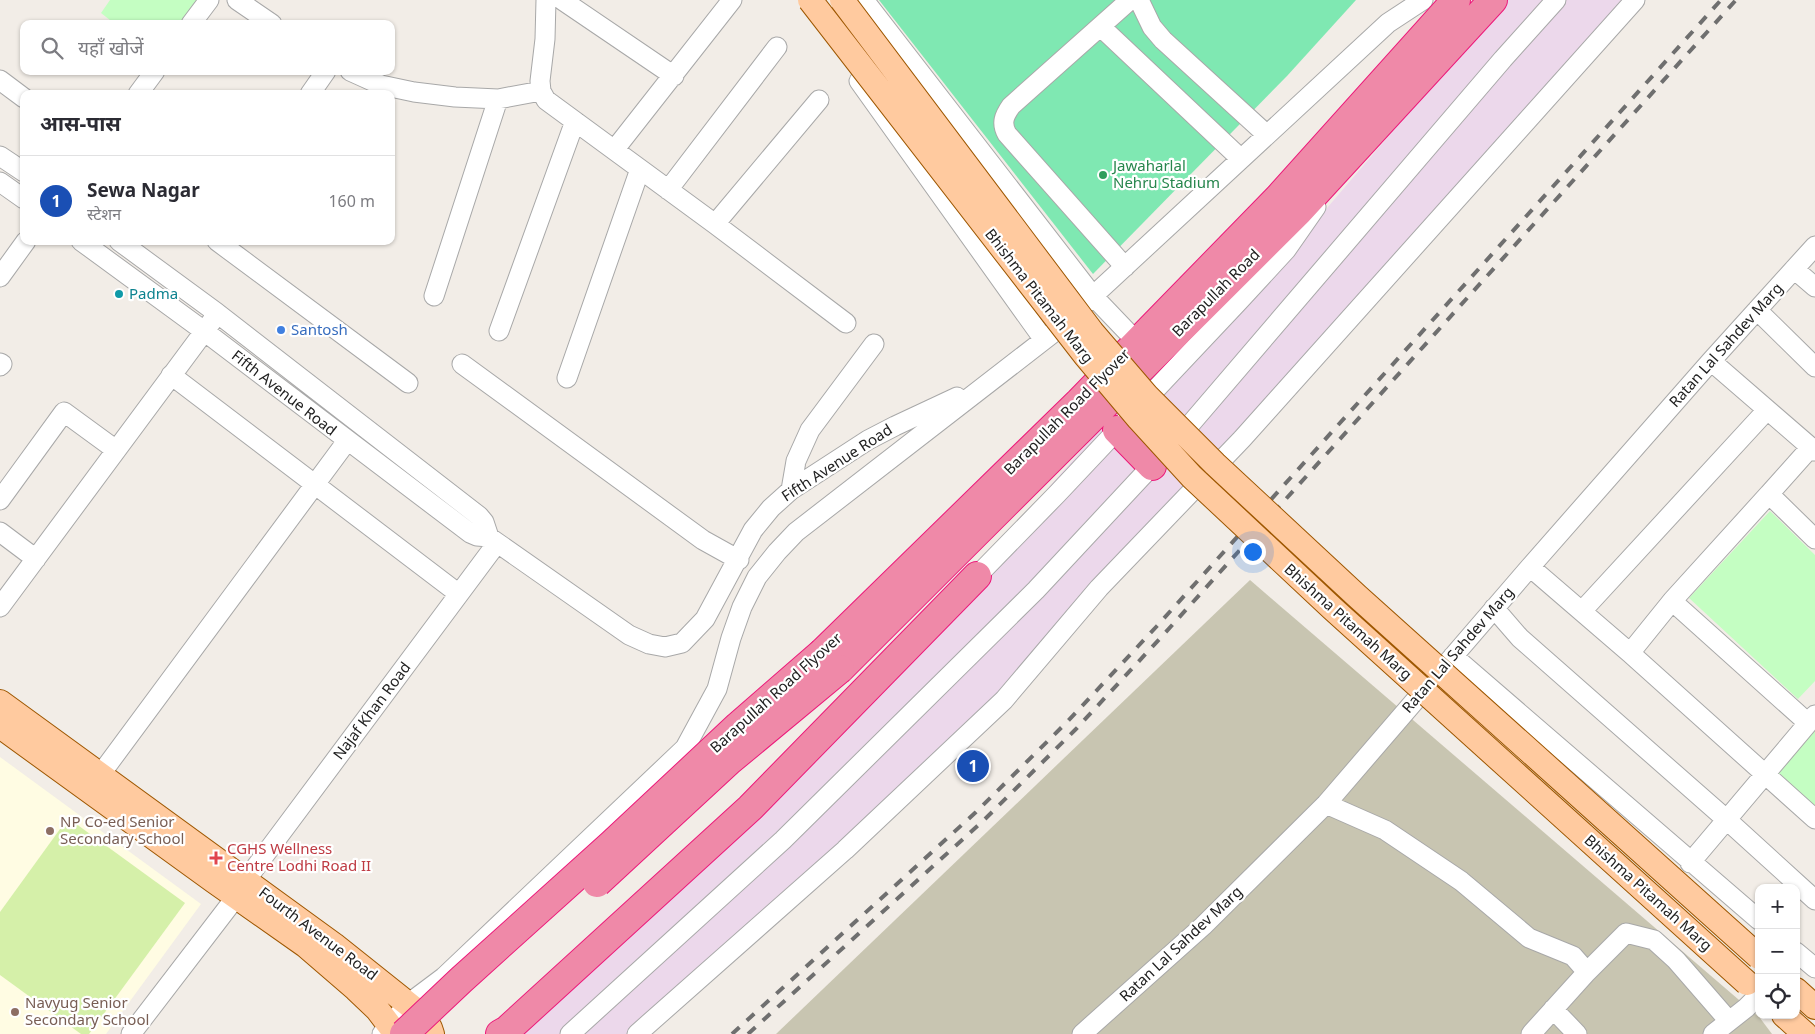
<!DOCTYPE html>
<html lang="hi">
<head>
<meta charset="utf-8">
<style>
  :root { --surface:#fff; --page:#f2f2f3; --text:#2b2b33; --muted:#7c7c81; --line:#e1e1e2; --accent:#db2777 }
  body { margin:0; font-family:"Noto Sans","Noto Sans Devanagari",sans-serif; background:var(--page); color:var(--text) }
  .controls { position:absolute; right:15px; bottom:15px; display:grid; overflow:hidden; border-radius:10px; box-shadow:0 1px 4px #0004 }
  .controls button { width:45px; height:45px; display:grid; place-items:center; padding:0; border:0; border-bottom:1px solid var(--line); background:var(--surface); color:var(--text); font:25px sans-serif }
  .you { position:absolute; left:1252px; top:551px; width:18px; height:18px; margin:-12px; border:4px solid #fff; border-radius:50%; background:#1a73e8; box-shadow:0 0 0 8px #1a73e833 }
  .badge { display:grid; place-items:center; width:32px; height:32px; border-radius:50%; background:var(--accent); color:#fff; font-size:16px; font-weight:700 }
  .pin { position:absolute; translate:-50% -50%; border:2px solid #fff; box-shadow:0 1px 5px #0006 }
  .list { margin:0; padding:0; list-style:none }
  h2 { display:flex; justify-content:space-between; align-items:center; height:65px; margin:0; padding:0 20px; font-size:21px }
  h2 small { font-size:16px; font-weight:400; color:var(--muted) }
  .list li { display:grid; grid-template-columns:32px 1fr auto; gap:15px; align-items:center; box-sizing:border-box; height:90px; padding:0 20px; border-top:1px solid var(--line) }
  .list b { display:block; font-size:19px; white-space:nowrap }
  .list p { margin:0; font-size:16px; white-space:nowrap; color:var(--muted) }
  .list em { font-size:16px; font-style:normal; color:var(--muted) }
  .icon { flex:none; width:28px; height:28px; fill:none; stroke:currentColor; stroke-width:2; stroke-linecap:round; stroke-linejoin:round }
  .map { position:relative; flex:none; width:1815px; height:1034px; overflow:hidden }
  .search { position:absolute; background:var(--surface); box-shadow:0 1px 4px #0004; left:20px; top:20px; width:375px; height:55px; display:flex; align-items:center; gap:12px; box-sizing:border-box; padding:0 18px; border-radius:10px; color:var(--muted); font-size:19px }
  .panel { position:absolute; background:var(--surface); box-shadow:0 1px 4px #0004; left:20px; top:90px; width:375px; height:155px; border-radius:10px }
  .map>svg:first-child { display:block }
  .industrial { fill:#ecd8eb }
  .education { fill:#fffce3 }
  .construction { fill:#c8c5b1 }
  .grass { fill:#d5f0a9 }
  .park { fill:#c4fec2 }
  .pitch { fill:#7fe8b2 }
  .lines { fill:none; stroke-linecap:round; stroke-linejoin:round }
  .minor-casing { stroke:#a8a8a8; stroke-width:21 }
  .major-casing { stroke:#9e5700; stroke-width:26 }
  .highway-casing { stroke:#ec197a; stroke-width:30 }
  .minor { stroke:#fff; stroke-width:19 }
  .major { stroke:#ffca9f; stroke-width:24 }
  .highway { stroke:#ef89a8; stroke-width:28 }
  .rail { stroke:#6f6f6f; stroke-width:4; stroke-dasharray:10 10; stroke-linecap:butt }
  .major-bridge-casing { stroke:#9e5700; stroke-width:26; stroke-linecap:butt }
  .highway-bridge-casing { stroke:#ec197a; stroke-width:30; stroke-linecap:butt }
  .major-bridge { stroke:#ffca9f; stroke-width:24 }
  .highway-bridge { stroke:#ef89a8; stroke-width:28 }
  .leisure-dot { fill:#2e9e5b; stroke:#fff; stroke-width:2 }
  .culture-dot { fill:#0f9aa8; stroke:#fff; stroke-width:2 }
  .shop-dot { fill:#3f7fe0; stroke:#fff; stroke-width:2 }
  .education-dot { fill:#8d6e63; stroke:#fff; stroke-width:2 }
  .health-dot { fill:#e0444e; stroke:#fff; stroke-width:2 }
  .labels { text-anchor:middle; stroke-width:4.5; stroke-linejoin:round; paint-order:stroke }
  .leisure-label { font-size:15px; fill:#27864d; stroke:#fff; text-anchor:start }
  .street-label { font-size:15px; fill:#212121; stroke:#fff }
  .culture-label { font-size:15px; fill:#0d838f; stroke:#fff; text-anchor:start }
  .shop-label { font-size:15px; fill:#366cbe; stroke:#fff; text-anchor:start }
  .education-label { font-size:15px; fill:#785e54; stroke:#fff; text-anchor:start }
  .health-label { font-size:15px; fill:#be3a42; stroke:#fff; text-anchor:start }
</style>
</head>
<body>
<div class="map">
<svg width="1815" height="1034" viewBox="0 0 1815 1034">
  <rect width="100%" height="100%" fill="#f2ede7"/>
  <path class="industrial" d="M1505 0H1628L987 715 640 1034H518L786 788 1064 500 1049 487 1103 426 1158 371 1231 293 1244 305Z"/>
  <path class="education" d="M0 757 201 904 106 1034H0Z"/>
  <path class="construction" d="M1250 580 1760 1018 1772 1034H776Z"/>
  <path class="grass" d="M68 818 185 903 89 1034H81L0 975V912Z"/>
  <path class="park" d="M110 0H199L181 24H115L101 13Z
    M1770 511 1815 555V681L1798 699 1689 598Z
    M1815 728V809L1776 773Z"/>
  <path class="pitch" d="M879 0H1356L1287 76 1093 274Z"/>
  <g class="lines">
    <defs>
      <path id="minor" d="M237 0 272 24
        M546 0 545 39 540 81 541 91 546 100 715 224 846 323
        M562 0 674 76
        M864 0 1093 296 1137 342
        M1139 0 1152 27 1163 40 1267 135
        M191 24 209 0
        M1101 27 1241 159
        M350 71 381 85 414 92 455 97 498 99 541 91
        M0 80 24 98
        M859 81 1044 340
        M138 94 155 71
        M310 94 326 71
        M615 149 732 0
        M0 156 24 172
        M0 182 24 199
        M668 190 777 47
        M715 224 819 100
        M81 241 204 331 470 533 477 536 489 537 629 635 649 644 665 647 682 643 705 619 753 530 771 508 791 490 868 440 895 426 957 397
        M119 241 217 313 479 516 484 522 489 537
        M217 241 408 383
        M1125 267 1007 134C1001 123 1004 116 1011 106L1130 0
        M1794 269 1815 287
        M0 277 26 241
        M434 296 498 99
        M1757 310 1815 367
        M499 331 575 121
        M1711 361 1815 451
        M0 363 2 364 0 366
        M462 364 703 540 739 560
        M171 375 459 594
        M567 378 640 169
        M791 490 796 461 810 430 874 344
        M1769 494 1811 447
        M0 500 64 412 116 450
        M0 532 36 559
        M1530 567 1630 653 1815 819
        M977 576 1057 494 1239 301 1286 250 1316 207
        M0 607 212 321
        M1494 608 1520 638 1727 820 1815 900
        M1582 611 1767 410
        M1630 653 1672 601
        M1453 656 1759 920
        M1808 723 1672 601 1769 494 1815 539
        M100 775 347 441
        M1326 804 1385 830 1461 881 1529 938 1573 956 1587 972
        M1690 863 1815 715
        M246 880 497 543
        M1796 952 1815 968
        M1553 1009 1577 1034
        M131 1034 236 897
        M382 1034 408 1004 444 977 685 748 717 689 731 638 742 607 757 577 777 552 796 532 1053 333 1388 23 1423 0
        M570 1034 783 840 1036 590 1188 427 1503 59 1556 0
        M637 1034 845 850 1004 700 1099 588 1242 439 1635 0
        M1082 1034 1203 926 1326 804 1530 567 1711 361 1815 246
        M1531 1034 1587 972 1626 933 1654 940 1676 960 1729 1021
        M1713 1034 1746 1008 1759 995"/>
      <path id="major" d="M0 702 334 945 418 1012 430 1028 432 1034
        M0 726 214 881 305 945 356 989 377 1009 396 1034
        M1796 990 1815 1007
        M1784 1015 1805 1034"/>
      <path id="highway" d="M1117 430 1152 466
        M823 652 1079 402 1279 197 1456 0
        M840 669 1299 211 1493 0
        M500 1034 507 1030 750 808 977 576"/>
    </defs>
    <use href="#minor" class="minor-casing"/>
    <use href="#major" class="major-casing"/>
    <use href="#highway" class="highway-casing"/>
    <use href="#minor" class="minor"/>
    <use href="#major" class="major"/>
    <use href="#highway" class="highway"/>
    <path class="rail" d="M732 1034 976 812 1068 721 1157 626 1721 0
      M748 1034 984 820 1076 729 1165 633 1736 0"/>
    <defs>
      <path id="major-bridge" d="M810 0 1085 355 1139 419 1192 477 1333 609 1747 983
        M842 0 1092 332 1147 396 1215 464 1357 596 1759 957"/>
      <path id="highway-bridge" d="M597 883 729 761 840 669
        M404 1034 461 980 612 844 738 726 823 652"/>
    </defs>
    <use href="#major-bridge" class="major-bridge-casing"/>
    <use href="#highway-bridge" class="highway-bridge-casing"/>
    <use href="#major-bridge" class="major-bridge"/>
    <use href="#highway-bridge" class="highway-bridge"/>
  </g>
  <circle class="leisure-dot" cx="1103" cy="175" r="5"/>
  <circle class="culture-dot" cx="119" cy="294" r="5"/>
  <circle class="shop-dot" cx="281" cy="330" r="5"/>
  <g class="education-dot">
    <circle cx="50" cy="831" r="5"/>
    <circle cx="15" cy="1012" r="5"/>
  </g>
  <path class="health-dot" d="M213.5 850.5h5v5h5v5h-5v5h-5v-5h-5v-5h5z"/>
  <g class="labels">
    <g class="leisure-label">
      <text x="1113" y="171">Jawaharlal<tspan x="1113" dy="17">Nehru Stadium</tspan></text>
    </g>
    <g class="street-label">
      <text transform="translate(1216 293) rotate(-45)" y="5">Barapullah Road</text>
      <text transform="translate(1039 296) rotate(52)" y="5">Bhishma Pitamah Marg</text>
      <text transform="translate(1726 345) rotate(-48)" y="5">Ratan Lal Sahdev Marg</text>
      <text transform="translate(284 393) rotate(38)" y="5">Fifth Avenue Road</text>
      <text transform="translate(1067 412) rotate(-45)" y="5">Barapullah Road Flyover</text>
      <text transform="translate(837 463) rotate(-33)" y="5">Fifth Avenue Road</text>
      <text transform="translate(1348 622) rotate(42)" y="5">Bhishma Pitamah Marg</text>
      <text transform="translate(1458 650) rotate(-49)" y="5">Ratan Lal Sahdev Marg</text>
      <text transform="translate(776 693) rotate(-42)" y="5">Barapullah Road Flyover</text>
      <text transform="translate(372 711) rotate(-53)" y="5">Najaf Khan Road</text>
      <text transform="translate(1648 893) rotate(42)" y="5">Bhishma Pitamah Marg</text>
      <text transform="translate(318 934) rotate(37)" y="5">Fourth Avenue Road</text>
      <text transform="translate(1181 944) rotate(-43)" y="5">Ratan Lal Sahdev Marg</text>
    </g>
    <g class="culture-label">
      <text x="129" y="299">Padma</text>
    </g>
    <g class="shop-label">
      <text x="291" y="335">Santosh</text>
    </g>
    <g class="education-label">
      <text x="60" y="827">NP Co-ed Senior<tspan x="60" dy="17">Secondary School</tspan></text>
      <text x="25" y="1008">Navyug Senior<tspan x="25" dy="17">Secondary School</tspan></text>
    </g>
    <g class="health-label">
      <text x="227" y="854">CGHS Wellness<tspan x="227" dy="17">Centre Lodhi Road II</tspan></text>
    </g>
  </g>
</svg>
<div class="controls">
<button>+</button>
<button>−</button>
<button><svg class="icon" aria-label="locate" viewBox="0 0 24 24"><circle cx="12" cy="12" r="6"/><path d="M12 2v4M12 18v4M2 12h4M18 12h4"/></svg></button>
</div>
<div class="you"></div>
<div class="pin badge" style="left:973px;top:766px;background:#1a4fb4">1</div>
<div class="search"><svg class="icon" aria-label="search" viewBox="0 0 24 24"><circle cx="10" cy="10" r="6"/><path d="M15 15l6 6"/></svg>यहाँ खोजें</div>
<section class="panel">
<h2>आस-पास<small></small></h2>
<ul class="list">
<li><span class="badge" style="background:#1a4fb4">1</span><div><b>Sewa Nagar</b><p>स्टेशन</p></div><em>160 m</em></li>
</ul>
</section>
</div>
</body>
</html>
